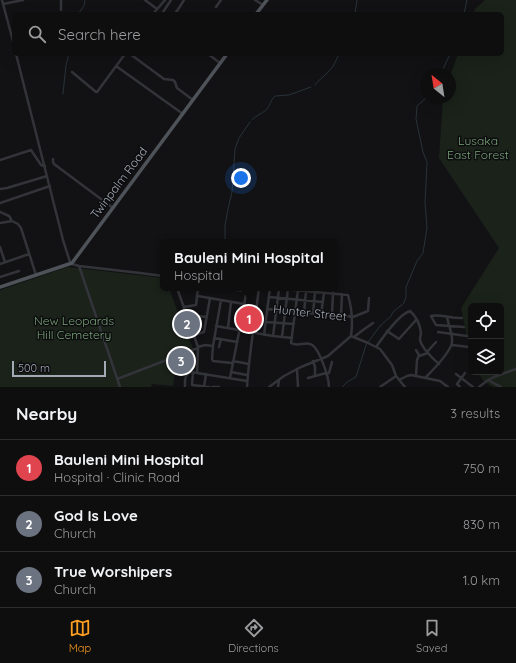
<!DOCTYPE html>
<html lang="en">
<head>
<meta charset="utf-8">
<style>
  :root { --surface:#0e0e0f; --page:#1c1c1d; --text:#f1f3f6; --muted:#9b9c9e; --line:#2e2e2f; --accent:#ff9e1f }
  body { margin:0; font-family:Quicksand,sans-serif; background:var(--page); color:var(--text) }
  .controls { position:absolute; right:12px; bottom:12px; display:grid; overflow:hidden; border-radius:6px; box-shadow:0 4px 16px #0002 }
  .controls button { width:36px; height:36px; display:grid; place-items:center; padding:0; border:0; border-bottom:1px solid var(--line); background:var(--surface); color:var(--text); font:20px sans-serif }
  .compass { position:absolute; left:420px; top:68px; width:36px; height:36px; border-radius:50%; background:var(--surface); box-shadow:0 4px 16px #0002; rotate:330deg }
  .scale { position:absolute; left:12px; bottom:10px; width:94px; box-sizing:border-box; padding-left:4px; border:2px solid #a2aab6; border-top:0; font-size:11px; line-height:14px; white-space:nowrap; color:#a2aab6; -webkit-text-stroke:3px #0d0d0f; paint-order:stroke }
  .you { position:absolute; left:241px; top:178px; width:14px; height:14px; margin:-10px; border:3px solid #fff; border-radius:50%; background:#1a73e8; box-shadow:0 0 0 6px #1a73e833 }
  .badge { display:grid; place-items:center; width:26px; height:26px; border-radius:50%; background:var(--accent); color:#fff; font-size:13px; font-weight:700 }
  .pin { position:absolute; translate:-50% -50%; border:2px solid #fff; box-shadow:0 1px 4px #0006 }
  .popup { position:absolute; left:160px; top:239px; width:178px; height:52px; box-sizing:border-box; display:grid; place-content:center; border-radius:6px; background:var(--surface); filter:drop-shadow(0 1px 3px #0005); font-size:13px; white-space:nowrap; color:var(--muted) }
  .popup b { font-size:15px; color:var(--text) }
  .popup::after { content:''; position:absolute; left:50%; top:100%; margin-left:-8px; border:8px solid transparent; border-top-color:var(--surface) }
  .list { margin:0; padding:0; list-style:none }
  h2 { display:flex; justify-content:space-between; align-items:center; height:52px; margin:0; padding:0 16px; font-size:17px }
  h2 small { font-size:13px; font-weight:400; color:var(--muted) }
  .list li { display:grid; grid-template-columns:26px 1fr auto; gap:12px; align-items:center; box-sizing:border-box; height:56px; padding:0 16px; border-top:1px solid var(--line) }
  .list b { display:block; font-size:15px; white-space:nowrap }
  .list p { margin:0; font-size:13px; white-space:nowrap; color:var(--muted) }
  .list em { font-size:13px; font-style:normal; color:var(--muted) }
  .icon { flex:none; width:22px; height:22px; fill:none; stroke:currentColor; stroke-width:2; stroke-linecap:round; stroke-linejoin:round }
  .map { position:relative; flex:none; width:516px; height:387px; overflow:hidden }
  .search { position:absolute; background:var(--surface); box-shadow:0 4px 16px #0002; left:12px; right:12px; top:12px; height:44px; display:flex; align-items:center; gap:10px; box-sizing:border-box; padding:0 14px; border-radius:6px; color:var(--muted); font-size:15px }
  .sheet { height:220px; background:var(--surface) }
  nav { display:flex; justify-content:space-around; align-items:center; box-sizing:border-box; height:56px; border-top:1px solid var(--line); background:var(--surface); font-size:11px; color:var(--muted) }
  nav a { display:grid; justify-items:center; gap:2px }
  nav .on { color:var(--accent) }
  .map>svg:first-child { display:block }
  .green { fill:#1a221a }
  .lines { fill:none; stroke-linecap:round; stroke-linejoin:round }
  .stream { stroke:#273339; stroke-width:1 }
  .minor { stroke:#333439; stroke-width:2.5 }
  .major { stroke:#4e5259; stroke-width:3.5 }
  .labels { text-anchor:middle; stroke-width:3; stroke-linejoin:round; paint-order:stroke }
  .park-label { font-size:12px; fill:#78a377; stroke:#0d0d0f }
  .street-label { font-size:12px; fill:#a2aab6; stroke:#0d0d0f }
</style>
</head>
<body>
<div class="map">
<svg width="516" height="387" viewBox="0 0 516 387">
  <rect width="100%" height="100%" fill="#121214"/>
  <path class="green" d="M485 0H516V387H493L484 382 478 372H501V306H471V353L469 346 461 308 499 248 439 158 443 98H450V76L458 54H502V14H473L475 9Z
    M68 267 163 278V288H169L177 310 194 351 177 358 173 386 152 384 151 387H0V290Z"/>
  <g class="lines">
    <path class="stream" d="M78 14 84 6 85 0
      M355 14 357 0
      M464 14 467 0
      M440 74 444 67 450 54
      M315 85C319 79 324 77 329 71 334 67 336 60 339 54
      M63 94 66 65 68 58V54
      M426 98 417 106 416 119 423 152 427 162
      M252 120C256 115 262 114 266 110 270 106 271 99 275 96L289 95 311 87
      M225 242V225L228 209 232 192 235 149 239 138 250 122
      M342 387 347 382 356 377 366 345 380 326 391 316 393 312 404 303 406 297V287L417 261 423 253 427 228 425 203 427 163"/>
    <path class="minor" d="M2 0 14 45
      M61 0V10
      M145 0 157 9
      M255 0 263 5
      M3 4 23 0
      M216 7 221 0
      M153 14 165 0
      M162 14 163 12 171 0
      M175 14 184 0
      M16 54 63 240 70 262 72 264 79 266 140 273 163 276
      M130 54 164 79 173 80 175 82 177 88 193 100
      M208 54 220 63
      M116 66 183 114
      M72 72 96 92H97L125 54
      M53 159V162L54 164 113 208
      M0 160 31 150 41 165 45 166
      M0 189 7 188 47 176
      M0 203 50 186
      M0 212 9 216 11 219 10 221
      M0 223 12 221 18 224 21 228 36 275
      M0 247 5 262
      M0 264 29 254
      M79 266 120 387
      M0 277 19 271
      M177 288 198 347 197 373
      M224 288 244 291 247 288
      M298 290 291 343C297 347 304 342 310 344 319 346 329 378 329 387
      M198 296 244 304
      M269 297 323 302
      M221 300 213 346 212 359 213 361 232 363
      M184 307 196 305 198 288
      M243 309 257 311
      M267 309 327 315H341L353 317 368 311 369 298
      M304 313 306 291
      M313 314 315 292
      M321 315 324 293
      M332 315 333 293
      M341 315 342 294
      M188 318 197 316 207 317
      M462 318C452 319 441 314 431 316L436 325 464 327
      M266 322 294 324
      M216 326 273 336 292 338
      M228 328 231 302
      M387 331 399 339 416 320
      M438 332 467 336
      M194 335 204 332 210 298
      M264 335 270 288
      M273 336 279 289
      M351 336 368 343 380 349 392 365 396 376 405 387
      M282 337 288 289
      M354 337 363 330 373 323
      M214 338 237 342
      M452 345 469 347
      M198 347 205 345 213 346
      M219 347 221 339
      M376 347C383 337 399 314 410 311 416 316 420 325 421 333 421 335 420 337 420 339 420 346 433 359 439 364
      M188 352 190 363
      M427 352 436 342
      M419 356 428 353
      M176 357 179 363 180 371
      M233 361 249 364
      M313 361 315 367V376
      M297 369 298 387
      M193 372 192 385 209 387
      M231 372 247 375
      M326 374 329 373 332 362
      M456 374 473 387
      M416 376 417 360 419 355 416 350
      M230 378 244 307 246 292 245 290
      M308 378 326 373
      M425 378C433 370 451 352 452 342 453 335 448 323 447 317
      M117 379 198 348
      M399 380 407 376 411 375 440 381 448 387
      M488 380 494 377 516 369
      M185 387C185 381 184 374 191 372L247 381
      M204 387 206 374
      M212 387H219
      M247 387C249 354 255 321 259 288
      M269 387 284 376 301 367 328 356 351 336C353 322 352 309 348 295L271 288
      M278 387 279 380
      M380 387 396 376
      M460 387 457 384 465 373
      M479 387 488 380 501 387"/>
    <path class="major" d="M256 14 267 0
      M0 287 72 263 227 54"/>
  </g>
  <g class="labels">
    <g class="park-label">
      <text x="478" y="145">Lusaka<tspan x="478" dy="14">East Forest</tspan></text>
      <text x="74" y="325">New Leopards<tspan x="74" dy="14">Hill Cemetery</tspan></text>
    </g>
    <g class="street-label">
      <text transform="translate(119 183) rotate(-53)" y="4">Twinpalm Road</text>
      <text transform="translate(310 313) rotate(6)" y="4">Hunter Street</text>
    </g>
  </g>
</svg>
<div class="controls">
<button><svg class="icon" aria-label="locate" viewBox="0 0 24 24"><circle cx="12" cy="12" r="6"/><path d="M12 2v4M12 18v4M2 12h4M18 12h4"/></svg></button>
<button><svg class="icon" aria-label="layers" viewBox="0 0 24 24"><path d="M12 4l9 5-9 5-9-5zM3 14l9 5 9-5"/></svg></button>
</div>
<svg class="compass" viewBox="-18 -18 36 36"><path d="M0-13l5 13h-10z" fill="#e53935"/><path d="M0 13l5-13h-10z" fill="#9b9c9e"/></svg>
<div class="scale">500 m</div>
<div class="you"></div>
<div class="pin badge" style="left:249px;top:319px;background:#e0444e">1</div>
<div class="popup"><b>Bauleni Mini Hospital</b>Hospital</div>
<div class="pin badge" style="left:187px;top:324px;background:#6b7280">2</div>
<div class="pin badge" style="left:181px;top:361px;background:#6b7280">3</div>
<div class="search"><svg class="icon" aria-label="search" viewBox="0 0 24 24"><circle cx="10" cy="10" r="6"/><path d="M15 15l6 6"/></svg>Search here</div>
</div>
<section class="sheet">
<h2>Nearby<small>3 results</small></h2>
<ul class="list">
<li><span class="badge" style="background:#e0444e">1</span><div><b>Bauleni Mini Hospital</b><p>Hospital · Clinic Road</p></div><em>750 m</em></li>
<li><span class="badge" style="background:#6b7280">2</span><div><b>God Is Love</b><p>Church</p></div><em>830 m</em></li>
<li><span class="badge" style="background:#6b7280">3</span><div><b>True Worshipers</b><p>Church</p></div><em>1.0 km</em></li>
</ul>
</section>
<nav>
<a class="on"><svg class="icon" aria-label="map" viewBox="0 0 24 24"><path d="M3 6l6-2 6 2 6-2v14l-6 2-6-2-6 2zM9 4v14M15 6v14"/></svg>Map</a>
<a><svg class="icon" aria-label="directions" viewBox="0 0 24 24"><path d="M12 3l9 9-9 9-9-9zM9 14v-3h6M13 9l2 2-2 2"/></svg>Directions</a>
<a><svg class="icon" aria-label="saved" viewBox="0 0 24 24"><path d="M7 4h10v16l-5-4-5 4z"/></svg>Saved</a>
</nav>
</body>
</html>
